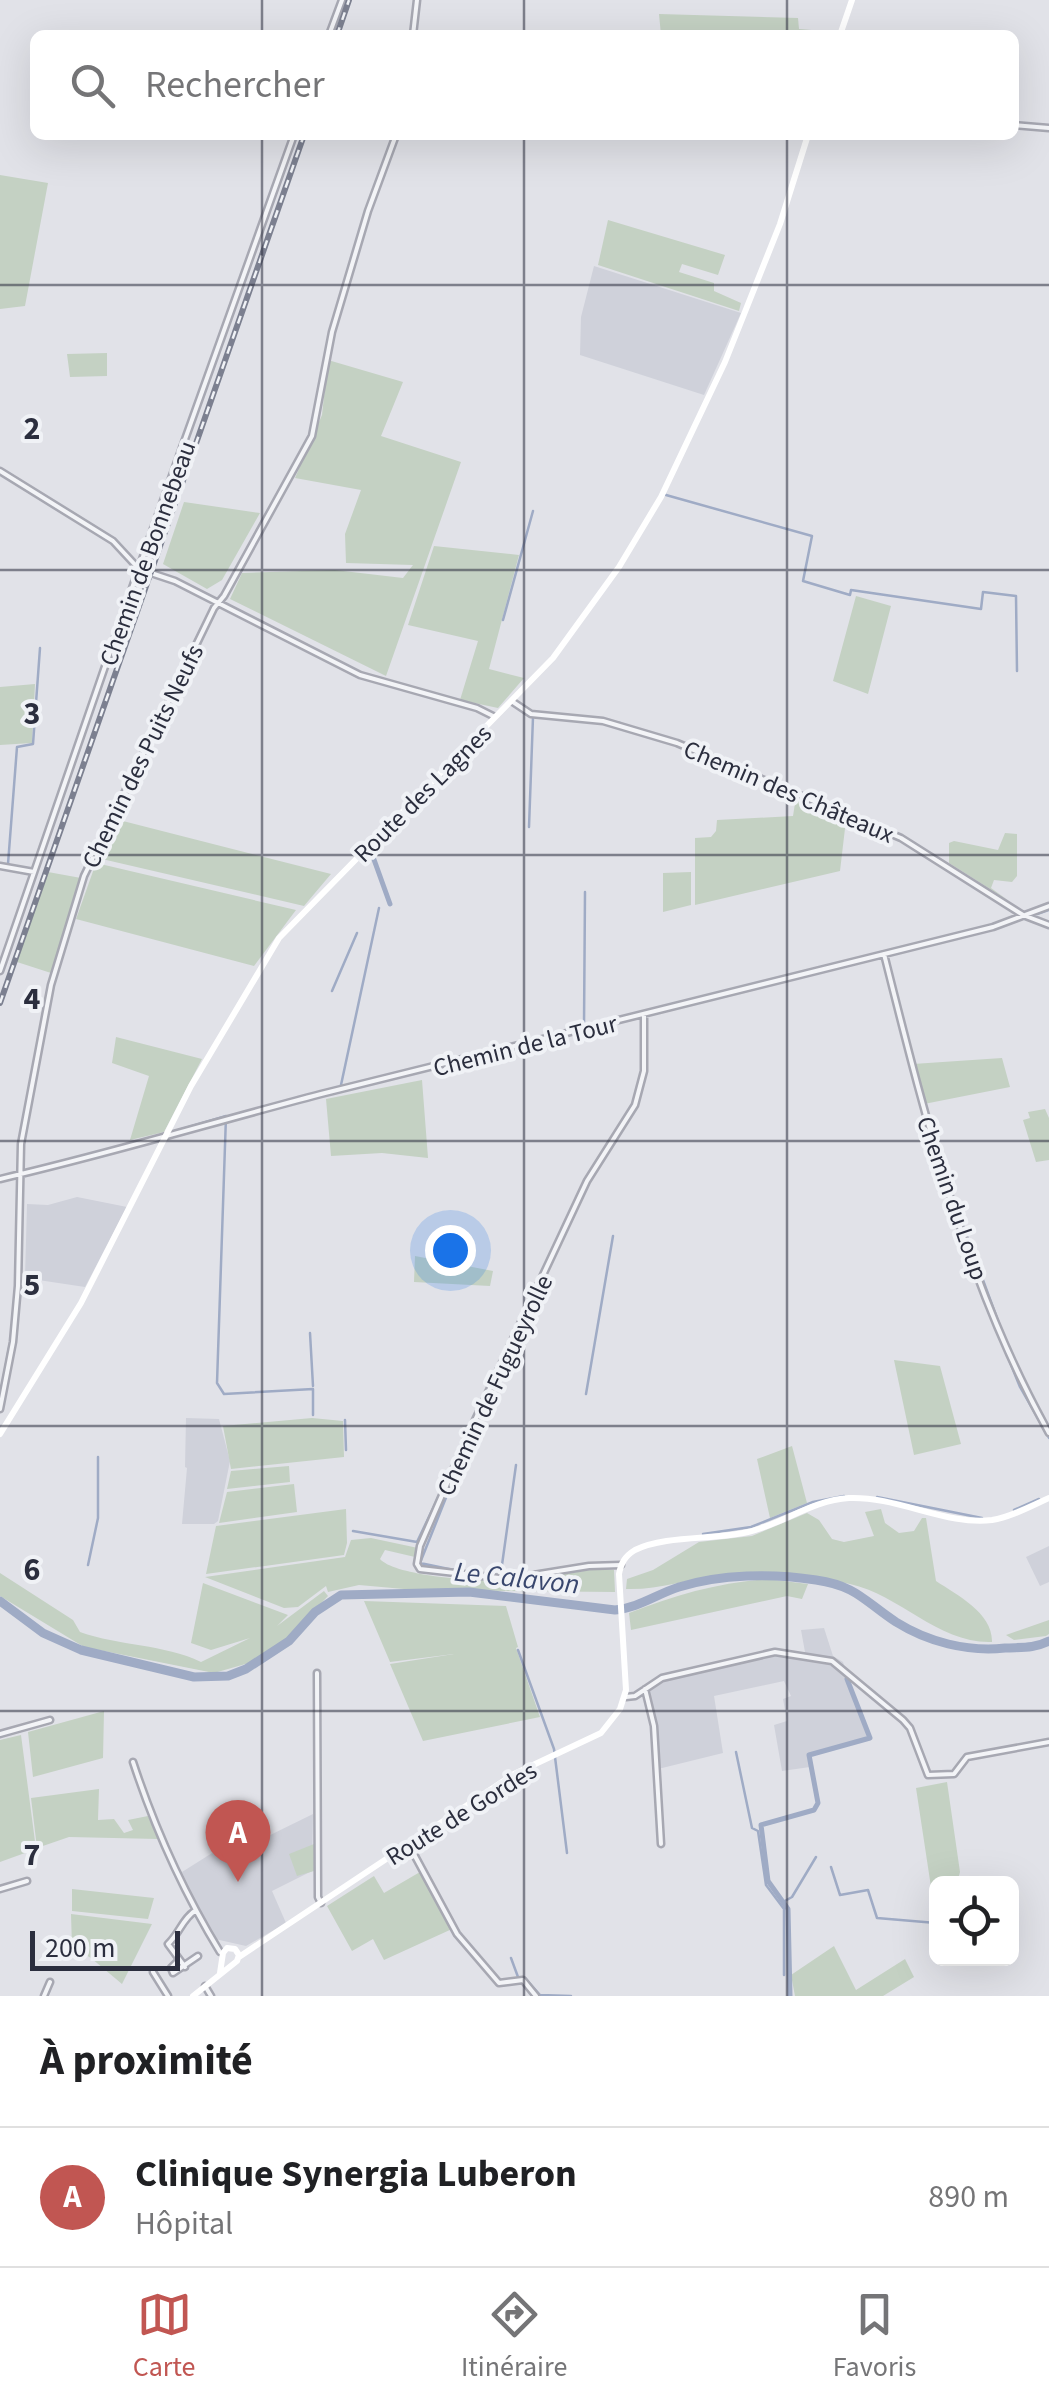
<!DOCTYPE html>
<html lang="fr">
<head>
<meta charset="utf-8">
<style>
  :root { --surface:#fff; --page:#f2f2f2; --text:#202124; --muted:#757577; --line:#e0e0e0; --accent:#c15652 }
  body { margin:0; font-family:"Source Sans 3",sans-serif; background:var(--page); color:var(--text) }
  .controls { position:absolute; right:30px; bottom:30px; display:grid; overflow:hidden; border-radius:15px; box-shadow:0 10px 40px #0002 }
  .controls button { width:90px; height:90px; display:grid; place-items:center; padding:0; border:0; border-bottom:2px solid var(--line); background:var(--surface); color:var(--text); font:50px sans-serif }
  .scale { position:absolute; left:30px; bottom:25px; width:150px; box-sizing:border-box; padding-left:10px; border:5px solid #2b2e3e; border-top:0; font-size:28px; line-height:35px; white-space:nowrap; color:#2b2e3e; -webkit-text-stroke:8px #f0f2f6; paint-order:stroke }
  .you { position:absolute; left:450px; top:1250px; width:35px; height:35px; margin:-25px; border:8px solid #fff; border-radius:50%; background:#1a73e8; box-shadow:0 0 0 15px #1a73e833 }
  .badge { display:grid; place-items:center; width:65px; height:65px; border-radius:50%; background:var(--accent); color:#fff; font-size:32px; font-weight:700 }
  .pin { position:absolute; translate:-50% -82px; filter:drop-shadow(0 2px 5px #0008) }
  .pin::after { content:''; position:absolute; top:52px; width:35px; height:30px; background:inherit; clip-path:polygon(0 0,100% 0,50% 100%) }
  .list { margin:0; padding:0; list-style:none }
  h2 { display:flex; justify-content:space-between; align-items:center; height:130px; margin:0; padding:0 40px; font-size:42px }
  h2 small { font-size:32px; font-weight:400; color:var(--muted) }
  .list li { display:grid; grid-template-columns:65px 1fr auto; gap:30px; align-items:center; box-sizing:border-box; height:140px; padding:0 40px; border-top:2px solid var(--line) }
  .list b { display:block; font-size:38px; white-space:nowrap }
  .list p { margin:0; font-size:32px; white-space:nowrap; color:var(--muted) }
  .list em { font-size:32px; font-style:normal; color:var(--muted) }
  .icon { flex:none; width:55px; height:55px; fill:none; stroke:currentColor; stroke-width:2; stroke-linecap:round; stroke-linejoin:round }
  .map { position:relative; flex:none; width:1049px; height:1996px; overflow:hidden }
  .search { position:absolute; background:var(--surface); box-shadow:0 10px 40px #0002; left:30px; right:30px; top:30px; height:110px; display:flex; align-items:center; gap:25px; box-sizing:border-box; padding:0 35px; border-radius:15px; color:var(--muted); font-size:38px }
  .sheet { height:270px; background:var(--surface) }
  nav { display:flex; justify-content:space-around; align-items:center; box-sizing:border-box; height:140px; border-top:2px solid var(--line); background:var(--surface); font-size:28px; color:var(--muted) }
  nav a { display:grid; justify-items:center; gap:5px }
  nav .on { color:var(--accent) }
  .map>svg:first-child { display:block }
  .built { fill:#cfd1da }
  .green { fill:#c4d1c3 }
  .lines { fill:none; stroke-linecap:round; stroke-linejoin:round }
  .stream { stroke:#9fabc5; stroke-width:2.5 }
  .canal { stroke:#9fabc5; stroke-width:5 }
  .river { stroke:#9fabc5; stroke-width:9 }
  .street-casing { stroke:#a7a8b2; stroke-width:9 }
  .street { stroke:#f3f4f7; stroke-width:4 }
  .secondary { stroke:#fff; stroke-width:6 }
  .rail-casing { stroke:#7c8090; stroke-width:6 }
  .rail { stroke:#f0f2f6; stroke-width:2.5; stroke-dasharray:8; stroke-linecap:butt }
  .grid { fill:none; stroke:#2b2e3e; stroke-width:2.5; stroke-opacity:0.55 }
  .labels { text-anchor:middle; stroke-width:8; stroke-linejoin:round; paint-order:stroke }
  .street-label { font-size:25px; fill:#2b2e3e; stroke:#f0f2f6 }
  .water-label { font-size:28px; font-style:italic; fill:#39476e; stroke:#f0f2f6 }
  .grid-label { font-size:32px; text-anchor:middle; font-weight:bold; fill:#2b2e3e; stroke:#f0f2f6; stroke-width:8; stroke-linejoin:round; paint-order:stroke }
</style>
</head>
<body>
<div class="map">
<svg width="1049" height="1996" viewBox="0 0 1049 1996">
  <rect width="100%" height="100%" fill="#e1e2e8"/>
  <path class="built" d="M594 266 741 313 704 395 580 355 581 317Z
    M77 1197 127 1207 85 1287 25 1278 27 1204 48 1205Z
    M186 1418 219 1419 230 1461 218 1521 214 1524H182L187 1468 185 1467Z
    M1049 1546V1582L1040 1586 1026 1557Z
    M824 1628 833 1656 843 1662 869 1737 808 1754 810 1767 782 1771 774 1725 787 1721 783 1699 791 1696 784 1681 714 1696 723 1753 658 1769 648 1690 662 1681 776 1654 805 1652 801 1630Z
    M313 1814 312 1871 272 1891 286 1923 246 1946 215 1939 207 1928 182 1872 236 1838 244 1848Z"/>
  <path class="green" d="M659 14 798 18 799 29 837 32 836 35H661Z
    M0 175 48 183 25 306 0 309Z
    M608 220 725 255 718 275 682 264 679 272 714 283V291L741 303 739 311 598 265Z
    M107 353V376L70 377 67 354Z
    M328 360 403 382 381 436 461 462 386 676 230 599 242 573 335 570 403 578 413 565 346 563 345 534 361 490 295 478 322 415Z
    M184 502 260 513 222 580 207 589 163 564Z
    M434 546 519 555 489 669 524 678 498 708 460 700 478 641 408 625Z
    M856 596 891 606 868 694 833 681Z
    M35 684 32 743 0 745V687Z
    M796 797 846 820 840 871 695 905V838L711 837 716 831 717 820 793 816Z
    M119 820 331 874 304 906 102 859Z
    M1005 833 1017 834V876L1012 882 994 880 991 888 1009 901 949 863V843L954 841 998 850Z
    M96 863 296 910 254 966 76 919Z
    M48 872 81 878 51 973 17 962Z
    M691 872V905L663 912V873Z
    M116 1037 202 1059 164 1132 130 1140 149 1076 112 1063Z
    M1002 1058 1010 1087 924 1104 913 1064Z
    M422 1080 428 1158 382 1153 331 1156 326 1099Z
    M1045 1109 1049 1118V1160L1036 1162 1023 1120 1030 1118 1028 1112Z
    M415 1256 493 1271 490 1286 414 1282Z
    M894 1360 940 1366 961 1444 914 1455Z
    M312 1418 343 1421 344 1457 231 1469 223 1426Z
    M792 1446 807 1503 770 1518 757 1459Z
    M289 1466 290 1482 227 1489 231 1471Z
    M294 1484 297 1512 219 1523 227 1492Z
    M346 1509 347 1543 344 1555 206 1574 216 1526Z
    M881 1509 885 1523 899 1533 914 1531 922 1518H926L936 1581C957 1595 993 1613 992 1642 939 1644 900 1595 850 1584 807 1574 762 1569 718 1575 686 1580 659 1590 626 1589L627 1579 653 1570 699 1542 752 1536 807 1513 819 1520 832 1539 844 1542 874 1536 865 1512Z
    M371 1538 418 1548 415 1557 385 1550 380 1559C396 1577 485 1582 511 1580 540 1578 569 1573 597 1569L614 1570 615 1592 415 1590 359 1585 328 1592 326 1586 298 1607 284 1608 205 1577 345 1557 351 1540Z
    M0 1573 73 1620 80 1632C119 1646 164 1644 201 1662L250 1638 211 1650 191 1643 203 1583 288 1615 277 1626 324 1591 328 1596 283 1643 249 1663 214 1673 84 1647 0 1596Z
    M767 1579 808 1584 802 1599 787 1596 631 1630 629 1613C675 1595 717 1583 767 1579Z
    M364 1601 506 1606 518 1647 516 1648 540 1717 423 1741 390 1664 454 1654 390 1662Z
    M1049 1620V1634L1046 1636 1014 1640 1006 1635Z
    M104 1711 103 1758 33 1777 28 1732Z
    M21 1735 36 1849 0 1862V1740Z
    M947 1782 960 1872 957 1883 936 1884V1920L916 1788Z
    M99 1789 98 1820 114 1819 124 1833 133 1830 128 1820 148 1816 158 1839 69 1837 37 1848 31 1798Z
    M314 1844V1871L297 1876 289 1854Z
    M420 1872 452 1929 384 1960 373 1939 352 1951 327 1906 374 1876 384 1893Z
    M72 1890V1889L154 1898 148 1919 72 1911Z
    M71 1914 152 1924 122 1984 91 1958 72 1947Z
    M834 1946 856 1990 905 1959 914 1977 883 1996H795L791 1975Z"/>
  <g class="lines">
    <path class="stream" d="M666 495 812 536 803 581 850 595 851 590 981 609 983 592 1016 596 1017 671
      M503 620 533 511
      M534 712 594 718
      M607 721 620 723
      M529 827 533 717
      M8 864 17 747 33 744 40 648
      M1037 914 1049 910
      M332 991 357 933
      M584 1026 585 892
      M341 1085 379 908
      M172 1132 226 1116 217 1383 224 1394 313 1389V1415
      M947 1182 1001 1329
      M985 1300 1020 1387 1049 1438
      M310 1333 313 1386
      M586 1394 613 1236
      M0 1396 9 1348
      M1043 1418 1049 1428
      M345 1420 346 1450
      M461 1460 420 1563 468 1573
      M877 1497 982 1518
      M1014 1510 1039 1499
      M353 1531 417 1542 446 1481
      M703 1534 751 1527 813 1502 844 1496
      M88 1565 98 1518V1457
      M501 1572 516 1465
      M476 1574 495 1575
      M518 1650 554 1749 567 1853
      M736 1752 752 1828 758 1831 766 1885 784 1909V1975
      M831 1867 840 1895 868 1890 877 1918 936 1923
      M783 1902 792 1897 816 1857
      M511 1958 518 1977 525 1978 540 1995 571 1996
      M965 1958 966 1962"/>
    <path class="canal" d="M372 854 390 904
      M790 1996 788 1909 768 1881 761 1825 814 1810 818 1803 809 1755 870 1738 847 1679"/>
    <path class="river" d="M0 1601 43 1633 81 1650 194 1677 228 1676 246 1669 289 1641 315 1612 341 1595 469 1592 615 1610C638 1608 657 1594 679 1587 721 1574 772 1573 816 1580 857 1586 864 1601 896 1622 928 1642 967 1652 1005 1648 1022 1647 1033 1649 1049 1641"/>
    <defs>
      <path id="street" d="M329 35 342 0
        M413 35 417 0
        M1014 125 1049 128
        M0 471 113 541 139 569 175 581 360 675 477 708 493 716
        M513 702 531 714 603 721 677 743 901 838 1023 915 1049 925
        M0 866 34 872
        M884 954C925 1117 966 1285 1049 1433
        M0 971 140 565 294 135
        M0 1179C108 1154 214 1122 321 1094L993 927 1049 906
        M0 1409 13 1342 18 1286 21 1144 51 985 84 876 214 608 224 596 312 436 332 332 368 211 396 135
        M621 1565 589 1566 508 1579 420 1569 417 1564 420 1546 469 1433 587 1181 635 1105 644 1071V1016
        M317 1673 318 1897 321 1903
        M645 1689 654 1726 661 1844
        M626 1697 635 1696 662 1678 775 1652 832 1661 903 1720 910 1728 928 1775 954 1774 967 1757 1049 1742
        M0 1734 50 1720
        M133 1762C155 1829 184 1893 220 1952
        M409 1845 457 1934 499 1983 523 1980 536 1996
        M0 1889 27 1881
        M179 1960 171 1968 173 1973 198 1956
        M185 1967 168 1944C180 1933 182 1919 196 1910
        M153 1972 168 1996
        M205 1986 211 1996
        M44 1996 50 1982"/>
    </defs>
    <use href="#street" class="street-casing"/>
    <use href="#street" class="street"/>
    <path class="secondary" d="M840 35 852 0
      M0 1434 81 1303 191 1086 279 938 553 658 619 567 661 497 725 362 780 224 808 135
      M239 1957 514 1774 601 1733 620 1709 626 1690 619 1574C621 1563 625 1556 635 1550 665 1535 715 1540 748 1532 783 1524 812 1500 849 1498 897 1496 947 1526 992 1520 1011 1517 1031 1506 1049 1498
      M193 1996 237 1961 239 1955 235 1949 227 1948 223 1953 220 1973"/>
    <defs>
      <path id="rail" d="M337 35 349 0
        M0 1003 304 135"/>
    </defs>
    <use href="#rail" class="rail-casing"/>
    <use href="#rail" class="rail"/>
  </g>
  <path class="grid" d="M262 0V35M524 0V35M787 0V35M262 135V1996M524 135V1996M787 135V1996M0 285H1049M0 570H1049M0 855H1049M0 1141H1049M0 1426H1049M0 1711H1049"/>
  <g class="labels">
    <g class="street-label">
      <text transform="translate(147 553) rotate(-70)" y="9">Chemin de Bonnebeau</text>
      <text transform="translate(142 756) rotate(-64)" y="9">Chemin des Puits Neufs</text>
      <text transform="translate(789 791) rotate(23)" y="9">Chemin des Châteaux</text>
      <text transform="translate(422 793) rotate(-45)" y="9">Route des Lagnes</text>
      <text transform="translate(525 1045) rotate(-14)" y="9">Chemin de la Tour</text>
      <text transform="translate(953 1198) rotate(71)" y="9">Chemin du Loup</text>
      <text transform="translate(494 1385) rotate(-65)" y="9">Chemin de Fugueyrolle</text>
      <text transform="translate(461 1813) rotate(-32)" y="9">Route de Gordes</text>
    </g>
    <g class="water-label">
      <text transform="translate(517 1577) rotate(6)" y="10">Le Calavon</text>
    </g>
  </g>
  <g class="grid-label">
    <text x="32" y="439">2</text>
    <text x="32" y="724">3</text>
    <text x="32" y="1009">4</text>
    <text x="32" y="1295">5</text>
    <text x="32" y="1580">6</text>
    <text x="32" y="1865">7</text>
  </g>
</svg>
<div class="controls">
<button><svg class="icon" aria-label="locate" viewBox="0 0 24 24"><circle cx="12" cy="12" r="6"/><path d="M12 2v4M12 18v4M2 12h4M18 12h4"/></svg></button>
</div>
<div class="scale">200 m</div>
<div class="you"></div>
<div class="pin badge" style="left:238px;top:1882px">A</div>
<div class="search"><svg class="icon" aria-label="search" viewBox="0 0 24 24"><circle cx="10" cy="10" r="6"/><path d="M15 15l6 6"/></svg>Rechercher</div>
</div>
<section class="sheet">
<h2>À proximité<small></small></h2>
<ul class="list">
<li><span class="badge">A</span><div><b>Clinique Synergia Luberon</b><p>Hôpital</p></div><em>890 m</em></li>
</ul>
</section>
<nav>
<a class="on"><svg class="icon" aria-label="map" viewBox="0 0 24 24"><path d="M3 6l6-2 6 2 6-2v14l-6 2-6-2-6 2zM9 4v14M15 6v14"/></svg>Carte</a>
<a><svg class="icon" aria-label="directions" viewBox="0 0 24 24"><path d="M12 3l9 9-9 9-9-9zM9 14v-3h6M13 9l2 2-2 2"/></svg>Itinéraire</a>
<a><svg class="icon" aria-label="saved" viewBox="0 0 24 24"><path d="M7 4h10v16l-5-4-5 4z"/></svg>Favoris</a>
</nav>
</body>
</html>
